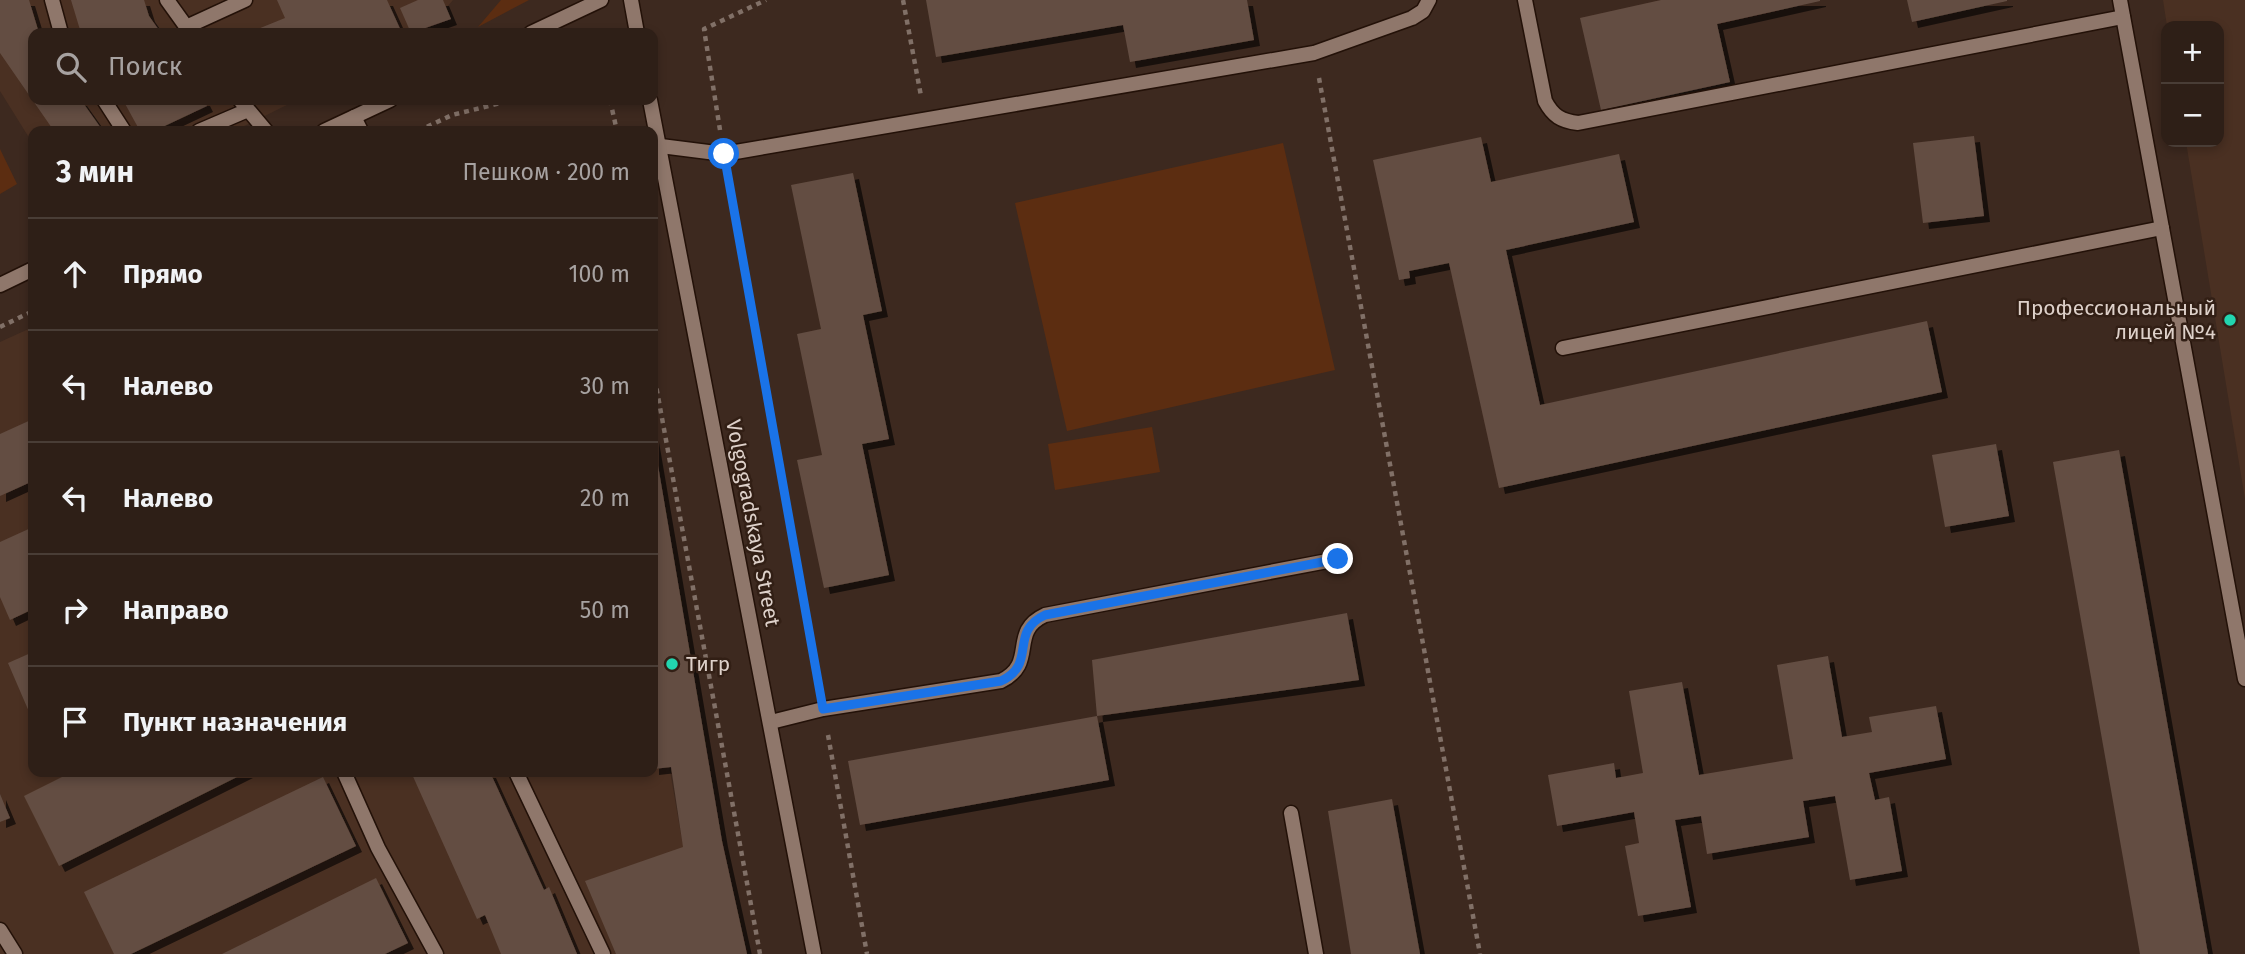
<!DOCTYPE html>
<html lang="ru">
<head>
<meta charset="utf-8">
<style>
  :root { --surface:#2e1f17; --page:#362720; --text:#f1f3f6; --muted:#a7a2a1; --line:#493d36 }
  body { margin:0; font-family:"Fira Sans",sans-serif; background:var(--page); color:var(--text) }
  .controls { position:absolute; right:21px; top:21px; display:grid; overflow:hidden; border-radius:14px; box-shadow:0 4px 10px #0003 }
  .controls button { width:63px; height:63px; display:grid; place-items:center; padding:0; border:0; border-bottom:2px solid var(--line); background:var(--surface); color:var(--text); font:35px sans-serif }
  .stop { position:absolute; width:21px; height:21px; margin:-16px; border:5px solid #1a73e8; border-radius:50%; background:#fff }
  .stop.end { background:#1a73e8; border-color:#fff; box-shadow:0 2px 7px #0008 }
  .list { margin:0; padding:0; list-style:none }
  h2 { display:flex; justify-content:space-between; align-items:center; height:91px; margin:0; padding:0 28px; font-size:30px }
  h2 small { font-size:23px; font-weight:400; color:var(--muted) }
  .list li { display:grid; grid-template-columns:46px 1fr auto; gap:21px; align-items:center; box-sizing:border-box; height:112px; padding:0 28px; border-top:2px solid var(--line) }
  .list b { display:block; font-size:26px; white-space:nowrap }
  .list em { font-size:23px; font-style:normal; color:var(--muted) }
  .icon { flex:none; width:38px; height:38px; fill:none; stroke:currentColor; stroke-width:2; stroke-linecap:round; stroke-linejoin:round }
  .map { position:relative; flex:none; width:2245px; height:954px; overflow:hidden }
  .search { position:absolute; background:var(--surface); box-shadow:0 4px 10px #0003; left:28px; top:28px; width:630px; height:77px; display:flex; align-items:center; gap:18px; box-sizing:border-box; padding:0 24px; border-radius:14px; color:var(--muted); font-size:26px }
  .panel { position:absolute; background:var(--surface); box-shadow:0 4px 10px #0003; left:28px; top:126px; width:630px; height:651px; border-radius:14px }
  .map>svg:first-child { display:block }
  .built { fill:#4a3022 }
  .green { fill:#5c2d11 }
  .building { fill:#634d42; filter:url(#shadow) }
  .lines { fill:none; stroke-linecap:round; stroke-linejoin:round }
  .service-casing { stroke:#231108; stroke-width:17 }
  .minor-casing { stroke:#231108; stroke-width:17 }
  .tertiary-casing { stroke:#231108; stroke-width:17 }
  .path { stroke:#817067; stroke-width:4.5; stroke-dasharray:5 5; stroke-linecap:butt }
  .service { stroke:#8f776b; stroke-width:14 }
  .minor { stroke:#8f776b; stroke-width:14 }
  .tertiary { stroke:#8f776b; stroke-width:14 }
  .route { stroke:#1a73e8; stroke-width:9 }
  .poi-dot { fill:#22d5af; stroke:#321f15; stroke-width:2.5 }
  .labels { text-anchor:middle; stroke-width:5; stroke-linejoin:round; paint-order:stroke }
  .poi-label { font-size:21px; fill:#ded1ca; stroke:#321f15; text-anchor:end }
  .street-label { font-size:21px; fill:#ded1ca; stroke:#321f15 }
</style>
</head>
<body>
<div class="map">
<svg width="2245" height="954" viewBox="0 0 2245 954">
  <defs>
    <filter id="shadow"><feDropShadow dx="6" dy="6" stdDeviation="0" flood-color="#0009"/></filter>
  </defs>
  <rect width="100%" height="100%" fill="#3d291f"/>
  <path class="built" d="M0 0H453L425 33H33V100H297L234 131H33V144L0 91Z
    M2163 0H2245V499L2186 142H2219V26H2167Z
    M33 327V772H653V674L682 840 712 954H0V342Z"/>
  <path class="green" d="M501 0H529L478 27Z
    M1283 143 1335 370 1067 431 1015 203Z
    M0 149 17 184 0 194Z
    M1152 427 1160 472 1055 490 1048 444Z"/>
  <path class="building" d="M0 0H29L39 33H33V100H81L103 131H54L0 53Z
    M71 0H144L149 16 161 33H81Z
    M277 0H387L402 33H248L285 18Z
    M418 0H443L451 19 411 33 400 8Z
    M926 0H1247L1254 40 1130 62 1123 25 936 57Z
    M1661 0H1820V1L1717 24 1730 82 1601 110 1580 18Z
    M1907 0H2007V1L1912 22Z
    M123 100H204L207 106 154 131H140Z
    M1974 136 1984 216 1923 223 1913 143Z
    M1481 137 1491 182 1619 154 1634 222 1506 250 1540 405 1927 321 1942 392 1499 488 1449 263 1409 271 1410 278 1399 280 1373 160Z
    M853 173 882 311 863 315 889 439 862 444 889 575 824 588 797 460 822 455 797 334 821 329 791 185Z
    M33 419V481L0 496V434Z
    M653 436 722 841 747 954H616L585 881 683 847 671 767 653 769Z
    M1996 444 2009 516 1945 527 1932 455Z
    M2119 450 2208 954H2140L2053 462Z
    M33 527V609L10 620 0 597V542Z
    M1347 613 1359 680 1097 716 1109 780 860 825 848 761 1097 716 1092 660Z
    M33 652V721L8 663Z
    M1828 656 1842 737 1872 732 1869 717 1936 706 1946 759 1869 773 1875 800 1889 797 1902 871 1850 880 1835 796 1803 801 1809 837 1707 854 1701 816 1675 820 1691 907 1638 916 1625 846 1639 843 1634 812 1557 826 1548 775 1614 763 1616 778 1643 773 1629 691 1682 682 1699 775 1793 759 1777 665Z
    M72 772H247L59 866 24 796Z
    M411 772H490L544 890 549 887 577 954H501L485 915 477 919Z
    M323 777 356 846 131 954H114L84 892Z
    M0 794 10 818 0 822Z
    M1392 799 1420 954H1351L1328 811Z
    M376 878 408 943 385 954H222Z"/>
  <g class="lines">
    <defs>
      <path id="service" d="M52 0 61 33
        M167 0 190 32
        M1525 0 1545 101C1553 116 1561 121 1578 123L2123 17
        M186 27 245 0
        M104 100 124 131
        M240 100 266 131
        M354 117 361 131
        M199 131 248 110
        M653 145 724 154 1314 53 1412 18 1423 11 1429 0
        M1563 348 2162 228
        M771 722 823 709 1001 681C1038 663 1008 632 1045 615L1338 559
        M344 772 378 848 436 954
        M516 772 603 954
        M1291 813 1316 954"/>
      <path id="minor" d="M631 0 637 33
        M2120 0 2245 679
        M650 100 814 954
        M0 930 15 954"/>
      <path id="tertiary" d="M531 33 601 0
        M324 131 390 100
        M0 285 33 269"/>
    </defs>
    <use href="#service" class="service-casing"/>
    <use href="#minor" class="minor-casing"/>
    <use href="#tertiary" class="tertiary-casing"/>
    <path class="path" d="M903 0 921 96
      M1319 78 1480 954
      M610 100 617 131
      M720 130 704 29 766 0
      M418 131 452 115 513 100
      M728 177 819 685
      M0 327 33 311
      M653 369 760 954
      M828 735 867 954"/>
    <use href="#service" class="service"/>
    <use href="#minor" class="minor"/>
    <use href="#tertiary" class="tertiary"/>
  </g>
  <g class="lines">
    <path class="route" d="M724 154 823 709 1001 681C1038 664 1008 632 1045 615L1338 559"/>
  </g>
  <g class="poi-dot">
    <circle cx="2230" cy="320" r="7"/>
    <circle cx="672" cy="664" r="7"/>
  </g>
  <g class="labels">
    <g class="poi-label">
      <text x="2216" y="315">Профессиональный<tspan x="2216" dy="24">лицей №4</tspan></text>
      <text x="686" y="671" text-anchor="start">Тигр</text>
    </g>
    <g class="street-label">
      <text transform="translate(753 523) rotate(79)" y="7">Volgogradskaya Street</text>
    </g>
  </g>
</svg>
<div class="controls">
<button>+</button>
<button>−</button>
</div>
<div class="stop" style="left:724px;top:154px"></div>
<div class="stop end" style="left:1338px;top:559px"></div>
<div class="search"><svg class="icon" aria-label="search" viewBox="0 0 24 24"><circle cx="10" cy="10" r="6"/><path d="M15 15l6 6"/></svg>Поиск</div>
<section class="panel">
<h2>3 мин<small>Пешком · 200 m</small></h2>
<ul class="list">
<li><svg class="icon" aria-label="ahead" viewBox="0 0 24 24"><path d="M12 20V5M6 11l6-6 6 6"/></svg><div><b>Прямо</b></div><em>100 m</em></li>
<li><svg class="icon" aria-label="left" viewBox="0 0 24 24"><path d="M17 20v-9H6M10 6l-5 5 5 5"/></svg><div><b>Налево</b></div><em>30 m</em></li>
<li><svg class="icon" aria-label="left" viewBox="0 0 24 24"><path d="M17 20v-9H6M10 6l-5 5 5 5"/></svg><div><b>Налево</b></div><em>20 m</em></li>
<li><svg class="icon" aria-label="right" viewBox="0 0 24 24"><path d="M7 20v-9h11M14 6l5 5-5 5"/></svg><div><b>Направо</b></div><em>50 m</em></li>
<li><svg class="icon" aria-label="arrive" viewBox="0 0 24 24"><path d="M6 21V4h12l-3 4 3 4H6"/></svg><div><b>Пункт назначения</b></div></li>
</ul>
</section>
</div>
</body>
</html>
